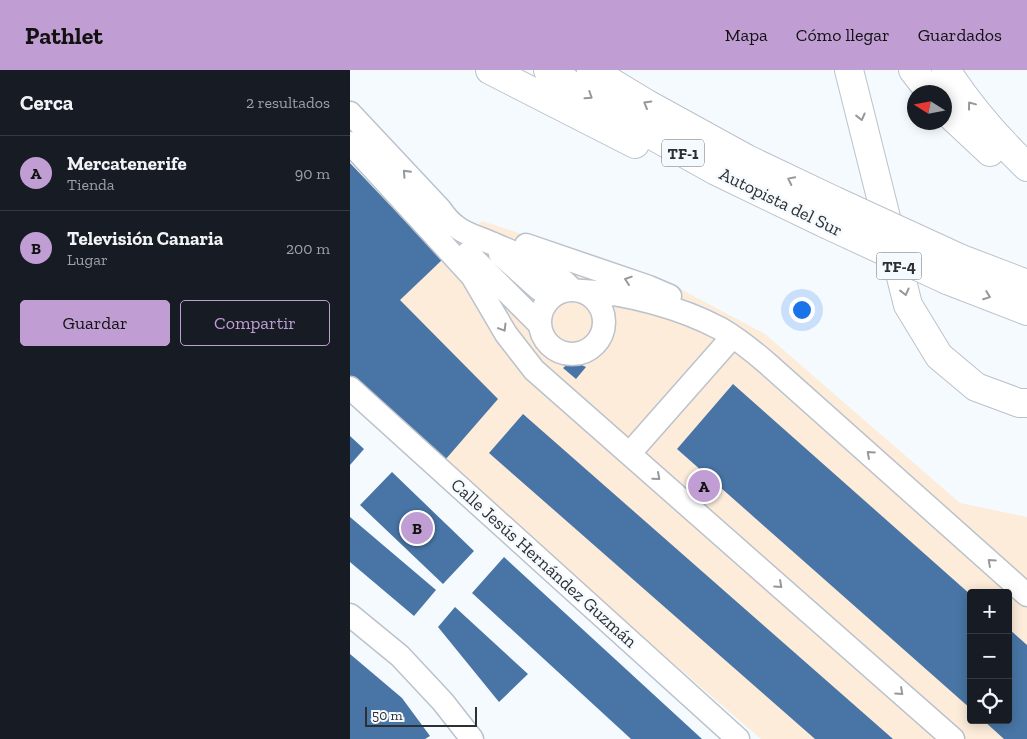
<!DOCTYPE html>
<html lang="es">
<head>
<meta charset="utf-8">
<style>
  :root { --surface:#171b24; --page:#242831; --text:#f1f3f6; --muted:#9ea1a6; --line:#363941; --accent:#c09ed3 }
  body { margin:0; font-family:"Zilla Slab",serif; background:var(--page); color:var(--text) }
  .controls { position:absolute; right:15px; bottom:15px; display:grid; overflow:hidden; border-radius:5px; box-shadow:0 2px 12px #0003 }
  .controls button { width:45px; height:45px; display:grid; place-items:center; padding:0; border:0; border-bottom:1px solid var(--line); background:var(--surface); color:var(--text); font:25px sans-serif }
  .compass { position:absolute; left:557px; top:15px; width:45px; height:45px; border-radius:50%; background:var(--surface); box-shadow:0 2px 12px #0003; rotate:281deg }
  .scale { position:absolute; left:15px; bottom:12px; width:112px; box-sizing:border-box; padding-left:5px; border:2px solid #2d3033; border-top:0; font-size:14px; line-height:18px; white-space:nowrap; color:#2d3033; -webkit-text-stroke:4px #f5faff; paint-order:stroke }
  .you { position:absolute; left:451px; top:239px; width:18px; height:18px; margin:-12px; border:4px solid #fff; border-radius:50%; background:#1a73e8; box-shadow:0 0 0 8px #1a73e833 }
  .badge { display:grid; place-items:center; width:32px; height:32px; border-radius:50%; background:var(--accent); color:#111; font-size:16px; font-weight:700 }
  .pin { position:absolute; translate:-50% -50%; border:2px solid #fff; box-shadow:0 1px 5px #0006 }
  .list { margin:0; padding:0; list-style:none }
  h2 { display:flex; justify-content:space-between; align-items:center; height:65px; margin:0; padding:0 20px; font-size:21px }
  h2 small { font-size:16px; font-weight:400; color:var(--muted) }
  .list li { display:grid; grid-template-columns:32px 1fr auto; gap:15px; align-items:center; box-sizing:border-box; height:75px; padding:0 20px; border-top:1px solid var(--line) }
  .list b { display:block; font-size:19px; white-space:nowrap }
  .list p { margin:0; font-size:16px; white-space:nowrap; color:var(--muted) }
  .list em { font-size:16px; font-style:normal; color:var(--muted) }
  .actions { display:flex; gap:10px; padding:15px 20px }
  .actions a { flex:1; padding:11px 0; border:1px solid var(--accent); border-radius:5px; text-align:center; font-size:18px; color:var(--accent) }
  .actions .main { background:var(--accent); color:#111 }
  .icon { flex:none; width:28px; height:28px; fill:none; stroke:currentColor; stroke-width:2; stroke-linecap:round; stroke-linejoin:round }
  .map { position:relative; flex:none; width:677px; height:669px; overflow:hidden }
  header { display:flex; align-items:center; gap:30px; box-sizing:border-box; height:70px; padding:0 25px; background:var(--accent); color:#111 }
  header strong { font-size:24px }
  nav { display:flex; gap:28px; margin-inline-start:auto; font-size:18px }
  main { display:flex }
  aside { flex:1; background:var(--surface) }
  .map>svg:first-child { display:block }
  .commercial { fill:#fdecda; fill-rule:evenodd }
  .building { fill:#4875a5 }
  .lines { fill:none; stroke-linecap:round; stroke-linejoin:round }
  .minor-casing { stroke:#bbc2cb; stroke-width:25 }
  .highway-casing { stroke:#bbc2cb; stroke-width:30 }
  .minor { stroke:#fff; stroke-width:22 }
  .highway { stroke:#fff; stroke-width:28 }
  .highway-bridge-casing { stroke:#bbc2cb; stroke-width:30; stroke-linecap:butt }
  .highway-bridge { stroke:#fff; stroke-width:28 }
  .oneway { stroke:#969899 }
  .labels { text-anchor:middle; stroke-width:5; stroke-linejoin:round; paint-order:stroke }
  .shield { fill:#f5faff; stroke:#696d70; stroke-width:1 }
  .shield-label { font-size:16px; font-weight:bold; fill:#2d3033 }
  .street-label { font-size:18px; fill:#2d3033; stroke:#f5faff }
</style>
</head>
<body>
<header>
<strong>Pathlet</strong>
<nav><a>Mapa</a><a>Cómo llegar</a><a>Guardados</a></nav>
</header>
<main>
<aside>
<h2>Cerca<small>2 resultados</small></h2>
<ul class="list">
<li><span class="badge">A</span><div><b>Mercatenerife</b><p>Tienda</p></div><em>90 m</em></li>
<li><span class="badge">B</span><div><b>Televisión Canaria</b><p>Lugar</p></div><em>200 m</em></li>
</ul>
<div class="actions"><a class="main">Guardar</a><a>Compartir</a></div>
</aside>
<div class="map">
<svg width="677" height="669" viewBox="0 0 677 669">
  <rect width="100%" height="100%" fill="#f5faff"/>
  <path class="commercial" d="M132 151 319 213 415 264 610 433 677 447V669H411L99 400 0 308V276ZM621 523H658V650H621Z"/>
  <path class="building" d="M0 93 92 190 50 230 148 329 95 390 0 307Z
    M225 292 236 297 226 309 213 298 219 293Z
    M383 314 621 525V639L327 379Z
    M173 344 543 669H465L139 383Z
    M0 366 14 379 0 395Z
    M42 402 124 481 93 514 10 435Z
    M0 447 86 520 64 546 0 492Z
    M154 487 352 669H281L122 523Z
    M105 537 178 604 149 632 88 557Z
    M658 558 677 575V669H654L633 650H658Z
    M0 584 52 628 80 666 75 669H0Z"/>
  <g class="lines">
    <defs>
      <path id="minor" d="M0 43 90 139C106 163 121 164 146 175 174 187 201 197 222 219
        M0 73 122 206 156 264 184 300 603 669
        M176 175 299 217 320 226
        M118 183 189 254
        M150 184 189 219 201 226
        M190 252a32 32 0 1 1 64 0a32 32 0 1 1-64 0Z
        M233 221C277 223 332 238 371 259 388 269 403 281 418 294L677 525
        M0 318 388 669
        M280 383 377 273
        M0 545 50 586 93 632 122 669"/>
      <path id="highway" d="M140 0 285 74
        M198 0 280 53 366 101 476 154
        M241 0 297 34 397 89 485 131
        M499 0 558 235 589 286 626 317 669 333H677
        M563 0 580 22
        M596 0C619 36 646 67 677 97
        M594 39 640 82
        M609 188 677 214
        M597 210 677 241"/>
    </defs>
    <use href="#minor" class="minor-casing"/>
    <use href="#highway" class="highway-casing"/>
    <use href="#minor" class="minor"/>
    <use href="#highway" class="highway"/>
    <defs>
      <path id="highway-bridge" d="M485 131 609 188
        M476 154 597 210"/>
    </defs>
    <use href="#highway-bridge" class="highway-bridge-casing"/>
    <use href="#highway-bridge" class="highway-bridge"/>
  </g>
  <defs><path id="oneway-chevron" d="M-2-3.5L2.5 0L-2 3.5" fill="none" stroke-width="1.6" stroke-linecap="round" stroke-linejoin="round" transform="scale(1.25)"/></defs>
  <g class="oneway">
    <use href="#oneway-chevron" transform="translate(239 26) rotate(33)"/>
    <use href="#oneway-chevron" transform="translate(297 34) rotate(-150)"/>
    <use href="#oneway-chevron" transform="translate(621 35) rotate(-127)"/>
    <use href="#oneway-chevron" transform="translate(511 47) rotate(76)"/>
    <use href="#oneway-chevron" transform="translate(56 103) rotate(-133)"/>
    <use href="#oneway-chevron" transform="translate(441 110) rotate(-154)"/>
    <use href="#oneway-chevron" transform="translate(278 210) rotate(-161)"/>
    <use href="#oneway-chevron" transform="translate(555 222) rotate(76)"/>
    <use href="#oneway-chevron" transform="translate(637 226) rotate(21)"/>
    <use href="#oneway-chevron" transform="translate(153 258) rotate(59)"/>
    <use href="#oneway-chevron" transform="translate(520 384) rotate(-138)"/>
    <use href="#oneway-chevron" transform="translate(307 407) rotate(41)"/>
    <use href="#oneway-chevron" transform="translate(641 492) rotate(-138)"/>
    <use href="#oneway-chevron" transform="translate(429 515) rotate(42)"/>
    <use href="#oneway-chevron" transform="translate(550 622) rotate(42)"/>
  </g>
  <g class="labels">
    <g class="shield">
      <rect x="312" y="69.5" width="42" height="27" rx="4"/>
      <rect x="526.5" y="182.5" width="45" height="27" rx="4"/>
    </g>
    <g class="shield-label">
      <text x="333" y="89">TF-1</text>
      <text x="549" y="202">TF-4</text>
    </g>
    <g class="street-label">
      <text transform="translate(431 132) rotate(26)" y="6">Autopista del Sur</text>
      <text transform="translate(194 493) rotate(42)" y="6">Calle Jesús Hernández Guzmán</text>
    </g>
  </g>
</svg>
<div class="controls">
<button>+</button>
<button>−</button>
<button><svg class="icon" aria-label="locate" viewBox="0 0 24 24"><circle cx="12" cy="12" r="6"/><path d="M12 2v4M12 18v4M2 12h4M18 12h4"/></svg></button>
</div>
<svg class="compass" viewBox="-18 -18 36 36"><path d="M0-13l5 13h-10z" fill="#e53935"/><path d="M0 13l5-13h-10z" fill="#9ea1a6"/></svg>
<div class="scale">50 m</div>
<div class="you"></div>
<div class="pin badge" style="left:354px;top:416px">A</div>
<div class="pin badge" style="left:67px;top:458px">B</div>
</div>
</main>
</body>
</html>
